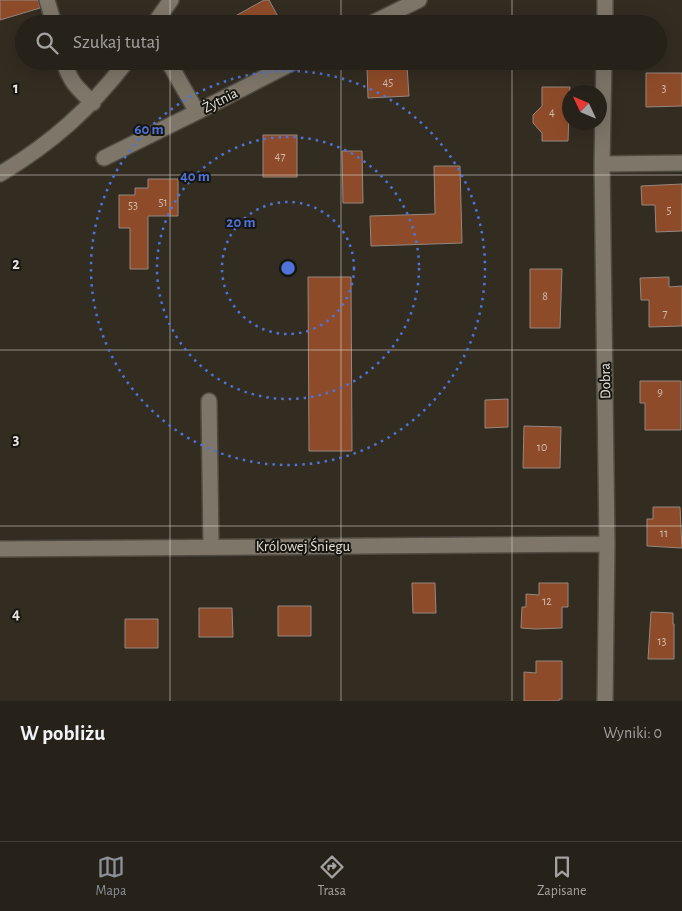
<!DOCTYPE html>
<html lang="pl">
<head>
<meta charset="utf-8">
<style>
  :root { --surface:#262119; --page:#322e26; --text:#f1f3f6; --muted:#a4a3a2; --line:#423e38; --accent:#8c9099 }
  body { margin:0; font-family:"Alegreya Sans",sans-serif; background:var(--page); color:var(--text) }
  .compass { position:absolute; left:562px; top:85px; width:45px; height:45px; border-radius:50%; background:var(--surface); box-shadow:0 5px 20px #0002; rotate:314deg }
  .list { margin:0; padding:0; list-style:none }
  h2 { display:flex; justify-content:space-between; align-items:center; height:65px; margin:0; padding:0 20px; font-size:21px }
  h2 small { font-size:16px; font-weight:400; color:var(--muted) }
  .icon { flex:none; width:28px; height:28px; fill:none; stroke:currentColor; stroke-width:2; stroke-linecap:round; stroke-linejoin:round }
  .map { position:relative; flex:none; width:682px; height:701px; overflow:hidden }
  .search { position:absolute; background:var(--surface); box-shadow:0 5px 20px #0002; left:15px; right:15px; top:15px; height:55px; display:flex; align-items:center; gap:12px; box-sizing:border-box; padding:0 18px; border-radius:28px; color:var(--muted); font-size:19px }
  .sheet { height:140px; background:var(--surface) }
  nav { display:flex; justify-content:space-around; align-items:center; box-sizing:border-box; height:70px; border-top:1px solid var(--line); background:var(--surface); font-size:14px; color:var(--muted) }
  nav a { display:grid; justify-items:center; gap:2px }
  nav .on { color:var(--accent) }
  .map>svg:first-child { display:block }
  .building { fill:#8e4b29; stroke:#968780 }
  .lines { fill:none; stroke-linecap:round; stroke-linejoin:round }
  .minor-casing { stroke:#4f4a40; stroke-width:18 }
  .minor { stroke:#7d7669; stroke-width:15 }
  .grid { fill:none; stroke:#e7e3db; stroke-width:1; stroke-opacity:0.55 }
  .ring { fill:none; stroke:#5073d9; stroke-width:2.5; stroke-dasharray:2.5 5 }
  .labels { text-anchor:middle; stroke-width:4; stroke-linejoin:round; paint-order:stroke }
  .number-label { font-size:12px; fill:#d1bdae }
  .street-label { font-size:15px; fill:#e7e3db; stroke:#171510 }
  .grid-label { font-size:16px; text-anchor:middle; font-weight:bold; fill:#e7e3db; stroke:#171510; stroke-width:4; stroke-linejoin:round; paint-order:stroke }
  .centre { fill:#5073d9; stroke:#171510; stroke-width:2.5 }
  .ring-label { font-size:15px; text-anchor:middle; font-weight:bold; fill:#5073d9; stroke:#171510; stroke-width:4; stroke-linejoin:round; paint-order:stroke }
</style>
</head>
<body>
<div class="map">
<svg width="682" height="701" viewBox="0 0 682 701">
  <rect width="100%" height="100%" fill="#322c21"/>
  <path class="building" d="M0 0H38L40 8 0 20Z
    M264 0H269L282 24H221Z
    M407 66 409 96 368 98 367 68Z
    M646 73H682V106L646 107Z
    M542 87H570L568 141H542V133L533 123V115L542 106Z
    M263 135H297V177H263Z
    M342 151H362L363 203H343Z
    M434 166H460L462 243 371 246 370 216 435 214Z
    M148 179H178V216H148V269H130V228H119V195H135V188H148Z
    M682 184V231L656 232 655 205H642L641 186Z
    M530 269H562L560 328H530Z
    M308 277H351L352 451H309Z
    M669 277V287L682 286V326L649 327V300H641L640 278Z
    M640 381H681V430H645V403H640Z
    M508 399V427L485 428V400Z
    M524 426 561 427 560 468H523Z
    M653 507H680L682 548 647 546V519H653Z
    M412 583H435L436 613H413Z
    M539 583H568V607H562V628L535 629 521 628 522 607H526V594L539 595Z
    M278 606H311V636H278Z
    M199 608H232L233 637H199Z
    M651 612 673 613V624H674V659H648Z
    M125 619H158V648H125Z
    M536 661H562V699H559V701H524V672L536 673Z"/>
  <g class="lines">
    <defs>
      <path id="minor" d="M47 0 54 24
        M154 24 171 0
        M370 24 419 0
        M605 24V0
        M64 61C69 81 78 89 93 103
        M168 61 197 112 296 61
        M604 61 602 164 607 544 605 701
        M104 158 197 112
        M602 164 682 163
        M0 174C52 143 90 109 127 61
        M209 401 211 547
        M0 549 607 544"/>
    </defs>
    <use href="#minor" class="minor-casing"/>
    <use href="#minor" class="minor"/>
  </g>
  <path class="grid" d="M170 0V24M341 0V24M512 0V24M170 61V701M341 61V701M512 61V701M0 175H682M0 350H682M0 526H682"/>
  <g class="ring">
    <circle cx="288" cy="268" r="66"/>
    <circle cx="288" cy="268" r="131"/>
    <circle cx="288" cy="268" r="197"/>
  </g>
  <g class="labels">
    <g class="number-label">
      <text x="388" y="86">45</text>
      <text x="664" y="92">3</text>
      <text x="552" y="116">4</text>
      <text x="280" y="160">47</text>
      <text x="163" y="206">51</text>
      <text x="133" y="209">53</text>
      <text x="669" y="214">5</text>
      <text x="545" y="300">8</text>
      <text x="665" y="317">7</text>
      <text x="660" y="396">9</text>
      <text x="542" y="451">10</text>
      <text x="664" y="537">11</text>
      <text x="547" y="605">12</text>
      <text x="662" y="645">13</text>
    </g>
    <g class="street-label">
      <text transform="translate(220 100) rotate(-27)" y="5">Żytnia</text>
      <text transform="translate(605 381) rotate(-91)" y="5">Dobra</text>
      <text x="303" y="551">Królowej Śniegu</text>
    </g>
  </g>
  <g class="grid-label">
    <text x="16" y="93">1</text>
    <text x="16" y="269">2</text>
    <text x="16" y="444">3</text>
    <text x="16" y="619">4</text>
  </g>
  <circle cx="288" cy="268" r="8" class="centre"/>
  <g class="ring-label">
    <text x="149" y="134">60 m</text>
    <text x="195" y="181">40 m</text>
    <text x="241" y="227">20 m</text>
  </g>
</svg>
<svg class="compass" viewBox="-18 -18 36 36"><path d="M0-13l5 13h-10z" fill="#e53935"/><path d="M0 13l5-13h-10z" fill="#a4a3a2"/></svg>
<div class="search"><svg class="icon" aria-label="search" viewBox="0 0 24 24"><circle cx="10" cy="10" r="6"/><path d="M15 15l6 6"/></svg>Szukaj tutaj</div>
</div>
<section class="sheet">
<h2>W pobliżu<small>Wyniki: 0</small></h2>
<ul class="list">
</ul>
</section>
<nav>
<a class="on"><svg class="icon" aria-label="map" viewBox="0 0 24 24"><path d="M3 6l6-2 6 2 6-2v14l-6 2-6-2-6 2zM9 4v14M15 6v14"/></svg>Mapa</a>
<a><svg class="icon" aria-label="directions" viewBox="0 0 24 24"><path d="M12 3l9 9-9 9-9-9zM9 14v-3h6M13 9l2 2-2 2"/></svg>Trasa</a>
<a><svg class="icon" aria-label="saved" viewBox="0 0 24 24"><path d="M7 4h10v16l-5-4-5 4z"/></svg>Zapisane</a>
</nav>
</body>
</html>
